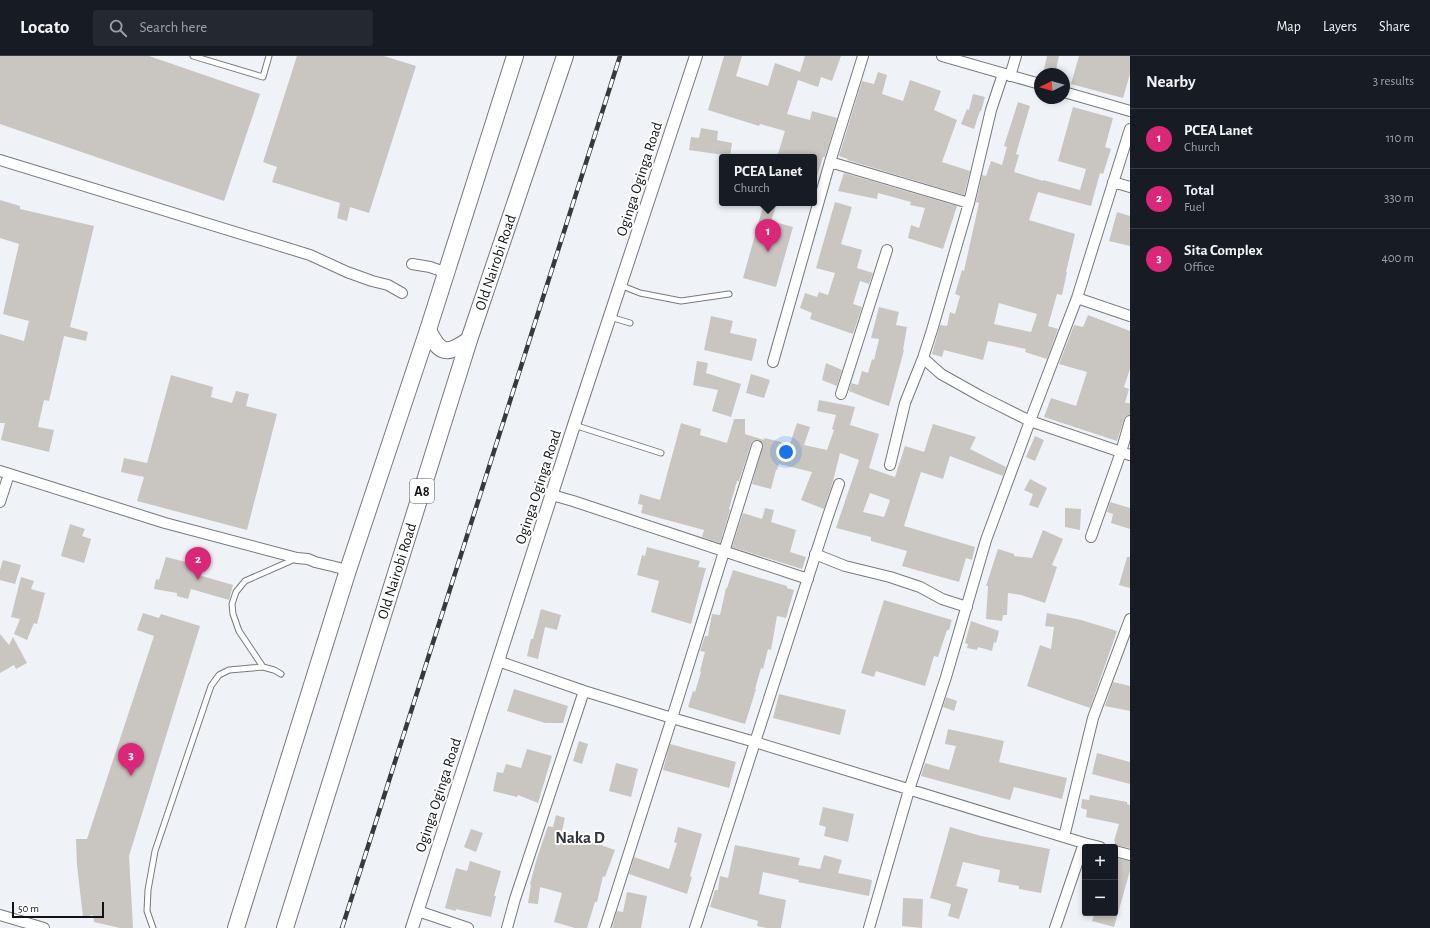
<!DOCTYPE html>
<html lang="en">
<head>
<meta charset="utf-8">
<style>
  :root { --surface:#171b24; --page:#242831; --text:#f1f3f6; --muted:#9ea1a6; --line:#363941; --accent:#db2777 }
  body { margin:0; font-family:"Alegreya Sans",sans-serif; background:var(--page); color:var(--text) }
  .controls { position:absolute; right:12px; bottom:12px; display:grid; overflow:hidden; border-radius:4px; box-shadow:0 2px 6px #0003 }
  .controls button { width:36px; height:36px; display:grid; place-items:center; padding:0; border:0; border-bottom:1px solid var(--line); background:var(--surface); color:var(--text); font:20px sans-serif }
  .compass { position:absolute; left:1034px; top:12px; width:36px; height:36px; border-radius:50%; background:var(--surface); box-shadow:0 2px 6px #0003; rotate:265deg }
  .scale { position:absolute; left:12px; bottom:10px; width:92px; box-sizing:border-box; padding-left:4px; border:2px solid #111214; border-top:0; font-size:11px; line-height:14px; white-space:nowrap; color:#111214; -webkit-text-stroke:3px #fff; paint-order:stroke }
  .you { position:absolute; left:786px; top:396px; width:14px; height:14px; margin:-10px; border:3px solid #fff; border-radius:50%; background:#1a73e8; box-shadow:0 0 0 6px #1a73e833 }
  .badge { display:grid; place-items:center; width:26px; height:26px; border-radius:50%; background:var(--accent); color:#fff; font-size:13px; font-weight:700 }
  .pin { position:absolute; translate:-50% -33px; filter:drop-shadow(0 1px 2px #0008) }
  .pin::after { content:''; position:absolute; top:21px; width:14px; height:12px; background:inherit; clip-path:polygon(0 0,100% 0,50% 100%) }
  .popup { position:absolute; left:719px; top:98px; width:98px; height:52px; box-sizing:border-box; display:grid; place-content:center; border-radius:4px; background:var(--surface); filter:drop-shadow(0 1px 3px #0005); font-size:13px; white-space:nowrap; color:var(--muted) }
  .popup b { font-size:15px; color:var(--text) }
  .popup::after { content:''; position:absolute; left:50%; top:100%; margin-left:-8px; border:8px solid transparent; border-top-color:var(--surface) }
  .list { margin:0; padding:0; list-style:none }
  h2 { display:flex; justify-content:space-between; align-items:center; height:52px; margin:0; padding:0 16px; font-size:17px }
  h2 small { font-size:13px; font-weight:400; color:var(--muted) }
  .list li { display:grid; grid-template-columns:26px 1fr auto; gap:12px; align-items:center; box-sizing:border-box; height:60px; padding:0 16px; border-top:1px solid var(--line) }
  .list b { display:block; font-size:15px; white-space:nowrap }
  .list p { margin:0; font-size:13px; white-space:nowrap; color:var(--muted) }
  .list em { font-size:13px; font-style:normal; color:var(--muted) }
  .icon { flex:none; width:22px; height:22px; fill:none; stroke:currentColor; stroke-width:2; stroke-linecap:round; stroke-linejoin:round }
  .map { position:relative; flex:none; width:1130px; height:872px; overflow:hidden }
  header { display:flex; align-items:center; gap:24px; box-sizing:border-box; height:56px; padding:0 20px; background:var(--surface); border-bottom:1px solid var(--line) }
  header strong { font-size:19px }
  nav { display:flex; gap:22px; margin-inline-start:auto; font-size:14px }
  .search { width:280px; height:36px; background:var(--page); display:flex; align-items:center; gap:10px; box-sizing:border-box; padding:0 14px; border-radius:4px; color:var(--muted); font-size:15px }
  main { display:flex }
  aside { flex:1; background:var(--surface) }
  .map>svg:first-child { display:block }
  .building { fill:#c9c5c1; fill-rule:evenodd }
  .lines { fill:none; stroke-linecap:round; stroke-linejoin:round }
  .service-casing { stroke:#76797e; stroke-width:7 }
  .minor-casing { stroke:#76797e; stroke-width:12 }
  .tertiary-casing { stroke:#76797e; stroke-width:14 }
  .trunk-casing { stroke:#76797e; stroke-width:18 }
  .service { stroke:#fff; stroke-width:5 }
  .minor { stroke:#fff; stroke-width:10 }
  .tertiary { stroke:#fff; stroke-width:12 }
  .trunk { stroke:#fff; stroke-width:16 }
  .rail-casing { stroke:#38393c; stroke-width:4.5 }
  .rail { stroke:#fff; stroke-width:3; stroke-dasharray:9; stroke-linecap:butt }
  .labels { text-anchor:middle; stroke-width:4; stroke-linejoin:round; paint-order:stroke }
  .shield { fill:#fff; stroke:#58595a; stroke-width:1 }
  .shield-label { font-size:14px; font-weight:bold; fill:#111214 }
  .street-label { font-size:15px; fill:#111214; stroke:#fff }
  .quarter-label { font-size:17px; font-weight:bold; fill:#323539; stroke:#fff }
</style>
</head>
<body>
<header>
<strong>Locato</strong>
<div class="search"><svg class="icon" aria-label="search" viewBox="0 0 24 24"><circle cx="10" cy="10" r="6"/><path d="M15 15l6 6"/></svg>Search here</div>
<nav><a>Map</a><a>Layers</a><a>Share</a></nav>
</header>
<main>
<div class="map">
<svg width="1130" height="872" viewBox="0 0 1130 872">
  <rect width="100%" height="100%" fill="#eff3f8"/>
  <path class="building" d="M0 0H149L260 38 224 145 0 68Z
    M297 0H384L416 10 369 157 350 151 347 165 337 162 340 147 282 129 272 126 277 111 263 106Z
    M724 0H742L736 20 768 30 775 7 800 16 805 0H841L832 25 821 21 818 31 798 24 787 58 810 64 812 55 837 62 825 101H823L816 123H814V101H777L785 75 760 68 759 70 708 54Z
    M1047 0H1059L1055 18H1043Z
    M1079 0H1130V18L1123 42 1071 28Z
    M878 16 887 19 882 38 903 45 910 24 941 35 934 54 957 64 942 106 970 115 964 139 847 104 848 103 839 100 862 25 874 28Z
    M973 38 985 41 981 55H980L974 73 961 68 967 53 969 54Z
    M1018 46 1030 50 1016 98 1019 99 1014 116 1043 125V124L1080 134 1086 113 1058 105 1073 51 1113 62 1105 91 1111 93 1103 118 1100 117 1091 150 1038 136 1029 164 1075 178 1066 216H1067L1062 239 1057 238 1048 270 1058 273 1047 303 1025 296 1026 293 988 285 983 304 944 294 942 301 932 298 940 269 947 270 950 256 955 258 960 240 955 238 962 214 964 215 979 147 976 146 982 119 986 120 991 105 1002 109 1007 91 1004 90ZM999 247 1037 258 1031 276 994 268Z
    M701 72 718 75 717 84 732 87 730 100 689 94 691 81 699 82Z
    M844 117 957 150 943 193 908 182 911 169 919 172 925 152 910 149 911 146 878 137 877 143 838 135Z
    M0 144 20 150V153L94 170 70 271 88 276 86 285 64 280 49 345 44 344 38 371 54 374 49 396 1 384 5 367H0V278L24 285 29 265 3 258 19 188 0 182Z
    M835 146 852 151 841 188 862 194 857 212 873 217 869 228 860 225 853 248 862 251 853 278 810 263 812 257 800 252 805 237 817 241 819 236 828 239 835 217 816 212Z
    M764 147H777L771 165 793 171 776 231 743 222Z
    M1117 156 1130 160V190L1109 185Z
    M879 251 899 256 896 269 907 271 903 294H904L889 350 877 346 849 335 851 327 858 329 862 315 868 317 872 303 874 304 879 283 871 282Z
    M1088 259 1130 275V313L1124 331 1129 333 1125 347H1130V359L1126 360 1124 363 1117 385 1044 361 1051 342 1076 350 1087 316 1059 308 1074 269 1083 271Z
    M711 260 733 265 730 277 757 283 752 305 704 294Z
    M697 305 708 307 706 317 741 328 731 361 712 355 718 334 693 329Z
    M826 307 842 314 837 330 822 324Z
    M751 318 770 324 764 342 746 337Z
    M171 319 213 331 211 341 232 347 236 335 249 338 246 350 277 358 247 474 137 445 144 421 121 416 124 402 147 407Z
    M819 344 855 351 850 369 879 378 869 412 895 421 905 390 924 396 933 368 976 381 970 393 1006 411 1003 420 950 400 943 423 921 416 904 470 975 491 972 504 966 502 959 526 902 510 907 495 871 485V481L836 472 859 404 840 397 833 425 824 453 801 444 812 416 779 408 777 414H776L771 433 752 428 763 389 759 384 753 385 751 388 739 425H737L729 453 730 454 720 487 702 481 704 474 641 457 643 449 638 448 640 438 660 444 681 367 701 373 700 379 727 387 734 363H745V378L764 384V382L790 388 797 367 810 371 804 389 827 394 834 374 832 373 836 359 817 355ZM870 437 890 444 884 461 863 456Z
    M1035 380 1044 384 1035 405 1026 401Z
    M1030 423 1047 432 1038 452 1029 449 1033 438 1024 434Z
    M1110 446 1130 452V473L1111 467 1113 458 1107 456Z
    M765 452 774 454 771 466 796 474 790 496 806 501 802 513 732 491 743 457 762 463Z
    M1065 452 1081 453 1080 474 1065 471Z
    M70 468 85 473 82 480 91 483 84 507 61 500Z
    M1043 474 1063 483 1052 509 1057 511 1045 547 1021 539 1008 537 1007 559H1003L1002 565 986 563 988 530H986L998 493 1014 498V500L1032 502Z
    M647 491 700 505 698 511 706 512 691 568 651 556 659 525 637 519 642 499 645 500Z
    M166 501 198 509 195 518 233 529 229 544 191 533 188 543 177 540V537L154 533 156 523 159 524Z
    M1127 501H1130V532L1119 529Z
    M3 504 21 509 15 528 0 524V514Z
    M733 514 787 530V532L794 534 786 562 777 560 771 594 768 593 763 613 761 612 755 633H756L745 668 688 651 693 635 695 636 701 616 700 615 705 596 700 595 705 580H708L712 558 720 559 726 532H727Z
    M21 521 34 525 31 533 45 537 37 568 34 567 27 584 14 578 20 563 11 561Z
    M884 544 952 564 949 574H947L938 601 934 600 925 630 876 615 874 621 861 617Z
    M541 553 561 559 557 574 545 571 538 603 527 600 531 583H533Z
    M143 557 159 562 161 558 200 570 129 800 133 872H120L94 866 93 859 83 861 77 809 76 783H87L154 580 137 574Z
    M1047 557 1081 564 1117 575 1090 652 1027 630 1040 589 1051 593 1054 571 1045 570Z
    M971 565 999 575 996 587 994 586 992 595 978 591 977 594 967 592 968 588 965 587Z
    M0 578 9 589 13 581 27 607 16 613 14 609 0 617Z
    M1113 626 1130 630V655L1105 650Z
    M514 633 568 650 563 667H545L507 655Z
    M779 638 846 654 840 679 773 662Z
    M946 641 957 645 954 655 943 651Z
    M948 673 1004 685 999 706 1067 722 1062 743 1014 731 1010 744 921 720 925 707 949 714 956 690 945 688Z
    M579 685 588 688 582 708 573 705Z
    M670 688 736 706 729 732 663 714Z
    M527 693 552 700 538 747 518 739 517 741 493 735 497 716 503 717 506 708 521 712Z
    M1097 697 1130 706V728L1092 718Z
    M616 707 638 713 631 741 609 735Z
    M1090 739 1127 746V748L1130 749V792L1115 789V785H1114L1119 768 1086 761 1087 754 1081 752 1082 743 1089 744Z
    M823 751 854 758 848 786 824 780 826 771 819 769Z
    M556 759 565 762 562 775 615 794 605 821 603 820 597 846H595L587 872H575L554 866 562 837 540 831 538 848 528 847 531 829 530 828 537 802 548 770 553 771Z
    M678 771 702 778 690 820 692 821 687 838 629 818 634 801 669 813 677 787 674 786Z
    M950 771 981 780 1050 793 1041 837 1019 833V830L998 826 1000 814 963 806 956 830 968 833 959 863 948 860 951 848 930 842Z
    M471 773 483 777 476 796 464 791Z
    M735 789 800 802 798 809 820 813 824 799 842 804 838 817 872 824 869 840 798 826 799 824 763 816 759 838 786 844 781 872H767L757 870 758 865 710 851 715 834H718L720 820 728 822Z
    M1115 802 1130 805V815L1114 871 1092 865 1095 857H1115Z
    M470 805 501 815 494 840H496L491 861 456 853V855L445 852 456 812 467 815Z
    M627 836 647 840 641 872H612L617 855 623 856Z
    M903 842 923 843 922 872 902 870Z"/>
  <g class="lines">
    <defs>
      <path id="service" d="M193 0 263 21 269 0
        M620 229 640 237 681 245 729 238
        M610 261 630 267
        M574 369 661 397
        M263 611 239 575 233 558 232 548 236 536 245 525 295 503
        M153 872 147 855 148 834 155 795 211 630 219 619 229 614 263 611 274 614 281 618"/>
      <path id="minor" d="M942 0 1040 28
        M1010 20 1016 0
        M1064 36 1130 55
        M0 104 310 199 347 216 372 225 388 229 402 237
        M830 106 969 147
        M1113 126 1130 131
        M412 208 430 211 447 217
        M1077 242 1130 260
        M923 302 941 318 982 341 1030 365 1130 399
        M773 306 830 106 863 0
        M841 338 887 194
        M890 409 905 347 923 302 932 274 969 147 991 54 1003 18
        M0 415 165 467 297 502 308 503 315 506 348 514
        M552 439 573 445 808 523
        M0 446 9 418
        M1091 481 1121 396 1130 365
        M815 498 845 510 890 521 920 531 942 543 967 551
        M498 605 584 635 672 662 755 686 1064 781 1084 787 1055 872
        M1064 781 1093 662 1130 563
        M1084 787 1100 791
        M1115 795 1130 799
        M418 855 468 872
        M0 859 44 872
        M507 872 515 843 584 635
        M605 872 672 662 757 390
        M695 872 827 463 839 428
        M869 872 909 734 946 621 986 484 1030 365 1077 242 1130 73"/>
      <path id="tertiary" d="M412 872 574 369 696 0"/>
      <g id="trunk">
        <path d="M428 274C440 299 447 299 469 284"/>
        <path d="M236 872 348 514 428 274 515 0"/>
        <path id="s1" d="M285 872 469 284 565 0"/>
      </g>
    </defs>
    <use href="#service" class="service-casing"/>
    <use href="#minor" class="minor-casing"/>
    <use href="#tertiary" class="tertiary-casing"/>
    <use href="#trunk" class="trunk-casing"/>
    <use href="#service" class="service"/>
    <use href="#minor" class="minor"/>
    <use href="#tertiary" class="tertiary"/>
    <use href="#trunk" class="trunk"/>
    <defs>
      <path id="rail" d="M342 872 620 0"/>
    </defs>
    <use href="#rail" class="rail-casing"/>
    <use href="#rail" class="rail"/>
  </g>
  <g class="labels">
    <rect class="shield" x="410" y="423" width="24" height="24" rx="3"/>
    <g class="shield-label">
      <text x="422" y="440">A8</text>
    </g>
    <g class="street-label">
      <text transform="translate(639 123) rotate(-72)" y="5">Oginga Oginga Road</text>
      <text dy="5" stroke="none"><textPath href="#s1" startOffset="698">Old Nairobi Road</textPath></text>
      <text transform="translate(538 431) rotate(-72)" y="5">Oginga Oginga Road</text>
      <text dy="5" stroke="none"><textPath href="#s1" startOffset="374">Old Nairobi Road</textPath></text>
      <text transform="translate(438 739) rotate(-72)" y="5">Oginga Oginga Road</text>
    </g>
    <g class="quarter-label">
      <text x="580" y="787">Naka D</text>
    </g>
  </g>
</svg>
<div class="controls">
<button>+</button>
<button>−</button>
</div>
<svg class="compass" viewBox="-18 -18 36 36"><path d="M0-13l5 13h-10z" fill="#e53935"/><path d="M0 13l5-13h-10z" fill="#9ea1a6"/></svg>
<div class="scale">50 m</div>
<div class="you"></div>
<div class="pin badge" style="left:768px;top:196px">1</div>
<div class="popup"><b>PCEA Lanet</b>Church</div>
<div class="pin badge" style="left:198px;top:524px">2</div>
<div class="pin badge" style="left:131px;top:720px">3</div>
</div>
<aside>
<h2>Nearby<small>3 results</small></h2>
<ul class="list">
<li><span class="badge">1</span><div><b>PCEA Lanet</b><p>Church</p></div><em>110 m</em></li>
<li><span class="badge">2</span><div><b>Total</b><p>Fuel</p></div><em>330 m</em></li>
<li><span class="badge">3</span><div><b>Sita Complex</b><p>Office</p></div><em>400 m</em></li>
</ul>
</aside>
</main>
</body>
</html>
